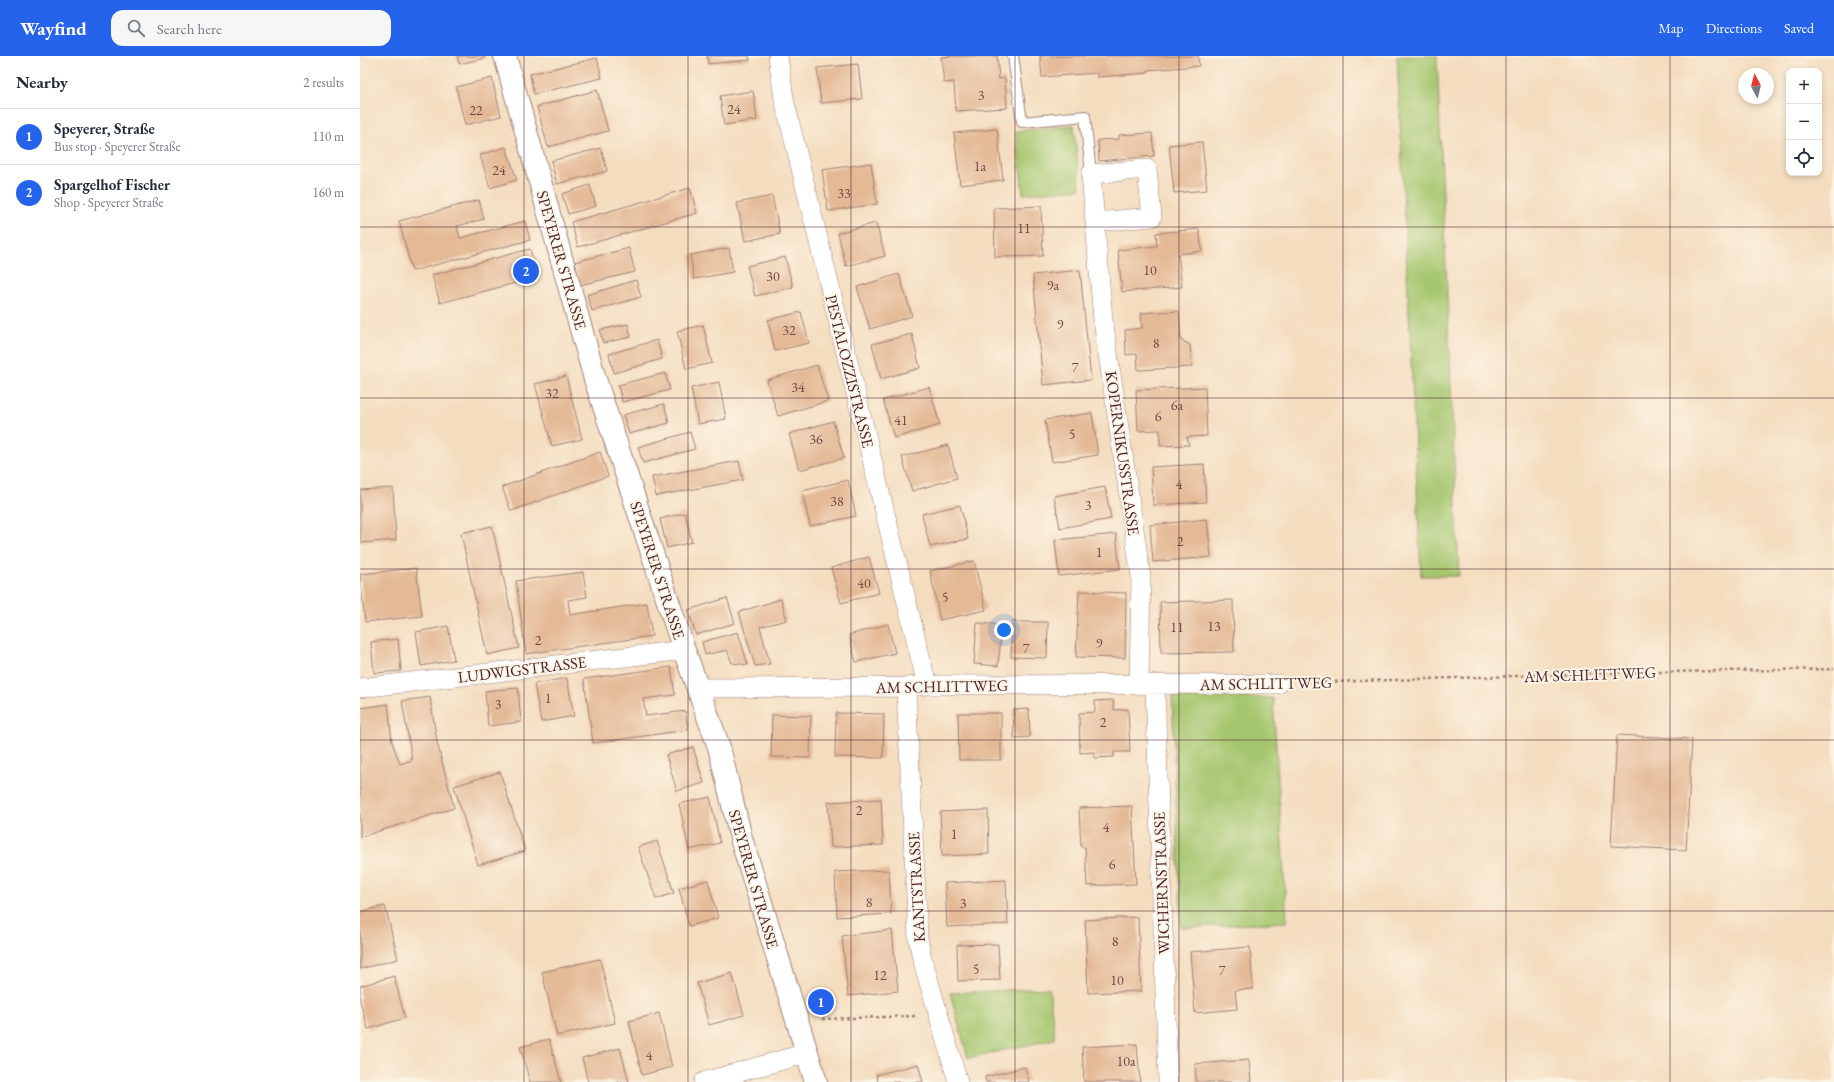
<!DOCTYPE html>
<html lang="en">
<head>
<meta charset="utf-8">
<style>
  :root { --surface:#fff; --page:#f6f6f7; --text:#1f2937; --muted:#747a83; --line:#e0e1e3; --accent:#2563eb }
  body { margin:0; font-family:"EB Garamond",serif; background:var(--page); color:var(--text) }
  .controls { position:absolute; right:12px; top:12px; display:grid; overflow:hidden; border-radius:8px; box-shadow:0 2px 6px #0003 }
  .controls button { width:36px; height:36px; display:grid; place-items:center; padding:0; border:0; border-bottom:1px solid var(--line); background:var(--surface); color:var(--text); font:20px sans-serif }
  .compass { position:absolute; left:1378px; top:12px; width:36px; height:36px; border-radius:50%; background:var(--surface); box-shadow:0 2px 6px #0003; rotate:353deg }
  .you { position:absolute; left:644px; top:574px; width:14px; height:14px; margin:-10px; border:3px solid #fff; border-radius:50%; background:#1a73e8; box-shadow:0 0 0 6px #1a73e833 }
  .badge { display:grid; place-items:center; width:26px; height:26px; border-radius:50%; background:var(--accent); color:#fff; font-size:13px; font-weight:700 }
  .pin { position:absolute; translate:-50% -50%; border:2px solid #fff; box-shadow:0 1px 4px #0006 }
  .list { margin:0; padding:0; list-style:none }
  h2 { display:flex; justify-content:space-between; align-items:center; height:52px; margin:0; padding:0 16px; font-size:17px }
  h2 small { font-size:13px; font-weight:400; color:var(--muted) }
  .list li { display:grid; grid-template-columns:26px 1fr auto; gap:12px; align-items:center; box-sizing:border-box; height:56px; padding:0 16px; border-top:1px solid var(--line) }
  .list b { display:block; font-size:15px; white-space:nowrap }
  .list p { margin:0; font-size:13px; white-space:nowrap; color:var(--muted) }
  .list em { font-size:13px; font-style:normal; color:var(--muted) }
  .icon { flex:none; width:22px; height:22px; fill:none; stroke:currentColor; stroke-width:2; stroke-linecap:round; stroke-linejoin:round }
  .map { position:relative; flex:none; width:1474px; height:1026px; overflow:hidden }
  header { display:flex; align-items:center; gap:24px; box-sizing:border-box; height:56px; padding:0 20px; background:var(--accent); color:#fff }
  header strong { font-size:19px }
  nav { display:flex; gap:22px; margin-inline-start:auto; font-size:14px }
  .search { width:280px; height:36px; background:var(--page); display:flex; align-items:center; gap:10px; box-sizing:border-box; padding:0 14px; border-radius:12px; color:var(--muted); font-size:15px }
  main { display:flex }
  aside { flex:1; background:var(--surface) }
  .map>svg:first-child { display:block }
  .green { fill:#a5c66e; stroke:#78724c }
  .building { fill:#e4b996 }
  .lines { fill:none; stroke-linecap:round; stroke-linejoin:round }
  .service-casing { stroke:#9f7e75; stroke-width:12 }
  .minor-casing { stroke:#9f7e75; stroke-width:20 }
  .secondary-casing { stroke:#9f7e75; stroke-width:24 }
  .path { stroke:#9f7e75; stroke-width:2.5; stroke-dasharray:3 3; stroke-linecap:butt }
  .service { stroke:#fff; stroke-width:10 }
  .minor { stroke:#fff; stroke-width:19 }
  .secondary { stroke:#fff; stroke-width:22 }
  .grid { fill:none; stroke:#4a1f2b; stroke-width:1; stroke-opacity:0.55 }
  .labels { text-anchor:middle; stroke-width:4; stroke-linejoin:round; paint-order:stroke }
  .number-label { font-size:14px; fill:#704646 }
  .street-label { font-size:16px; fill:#4a1f2b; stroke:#fcf5e5 }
</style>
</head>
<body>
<header>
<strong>Wayfind</strong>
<div class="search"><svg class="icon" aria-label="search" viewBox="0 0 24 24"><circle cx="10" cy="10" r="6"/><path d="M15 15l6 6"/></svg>Search here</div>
<nav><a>Map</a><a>Directions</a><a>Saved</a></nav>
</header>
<main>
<aside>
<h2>Nearby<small>2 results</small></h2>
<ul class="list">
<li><span class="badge">1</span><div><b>Speyerer, Straße</b><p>Bus stop · Speyerer Straße</p></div><em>110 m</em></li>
<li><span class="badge">2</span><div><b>Spargelhof Fischer</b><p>Shop · Speyerer Straße</p></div><em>160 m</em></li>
</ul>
</aside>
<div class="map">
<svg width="1474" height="1026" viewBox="0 0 1474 1026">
  <rect width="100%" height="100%" fill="#fcf5e5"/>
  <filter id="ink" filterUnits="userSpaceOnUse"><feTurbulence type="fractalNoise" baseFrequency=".025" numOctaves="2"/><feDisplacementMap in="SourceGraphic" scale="8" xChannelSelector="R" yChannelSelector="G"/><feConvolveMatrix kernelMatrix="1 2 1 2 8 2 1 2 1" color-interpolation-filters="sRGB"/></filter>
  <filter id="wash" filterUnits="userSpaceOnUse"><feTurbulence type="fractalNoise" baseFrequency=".012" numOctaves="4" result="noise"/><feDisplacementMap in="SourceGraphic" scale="16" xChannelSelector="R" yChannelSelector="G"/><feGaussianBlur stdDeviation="0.9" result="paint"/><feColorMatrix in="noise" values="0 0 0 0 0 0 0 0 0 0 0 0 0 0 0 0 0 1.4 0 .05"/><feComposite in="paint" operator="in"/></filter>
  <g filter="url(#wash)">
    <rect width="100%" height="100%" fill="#f4ddbf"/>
    <path class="green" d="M1037 0H1077L1099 520H1061Z
      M714 69 720 133 663 138 656 75Z
      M812 640 913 642 927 866 821 872Z
      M689 932 695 983 608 1002 590 937Z"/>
    <g id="blocks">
      <path class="building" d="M97 0H125V2L99 8Z
        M347 0H389L390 4 348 8Z
        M593 0H637L639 23 645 22 647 52 596 55 594 26 584 27 581 1Z
        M680 0H838L839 10 788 14V17L737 21V17L682 21Z
        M237 2 242 22 174 38 170 18Z
        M498 8 502 43 461 47 457 12Z
        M132 22 141 60 105 69 96 31Z
        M237 34 248 75 188 91 177 51Z
        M393 35 397 64 364 69 360 40Z
        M637 73 643 124 600 129 594 77Z
        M792 77 794 100 739 105 738 84 759 83V79Z
        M842 86 847 134 814 137 809 89Z
        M146 91 157 124 130 132 120 99Z
        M241 92 247 115 197 128 191 105Z
        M511 107 517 148 468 155 462 114Z
        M230 129 236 150 208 158 202 138Z
        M330 132 337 157 218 191 211 166Z
        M412 140 420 178 385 185 377 147Z
        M119 144 124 163 97 170 100 182 165 165 170 184 52 215 39 165Z
        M681 150 683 200 635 201 634 152Z
        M516 167 525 200 486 210 478 177Z
        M839 173 842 195 818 198 822 231 762 236 758 194 797 190 796 177Z
        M269 192 275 216 220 229 215 206Z
        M369 192 373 216 334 223 330 199Z
        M170 193 178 221 80 247 72 219Z
        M425 201 433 231 395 240 387 210Z
        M720 214 731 324 683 329 673 219Z
        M539 218 552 260 510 273 497 231Z
        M276 224 281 241 232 255 227 239Z
        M819 255 821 284 830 289 832 311 778 314 777 298 766 299 765 274 782 272 781 257Z
        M441 256 449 287 415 295 408 264Z
        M268 268 271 281 243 287 240 274Z
        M343 269 352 307 326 313 317 275Z
        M552 278 560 312 521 323 512 288Z
        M297 284 302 303 254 317 249 298Z
        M457 309 468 345 418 360 407 324Z
        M305 317 310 334 262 346 258 329Z
        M206 320 222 383 192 390 175 328Z
        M359 326 366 363 338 368 331 332Z
        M569 331 580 369 534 382 523 344Z
        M845 331 847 380 827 381 829 389 800 390V374L778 375 776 334Z
        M304 348 309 367 269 378 263 359Z
        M732 357 738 399 692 406 685 364Z
        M473 365 484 402 439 414 429 378Z
        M330 376 335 393 283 407 278 391Z
        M588 389 597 422 552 435 542 401Z
        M240 396 248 420 151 455 142 431Z
        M379 405 383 424 296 440 292 421Z
        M844 408 846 446 793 449 791 411Z
        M488 424 496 460 450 470 442 435Z
        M745 431 751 463 700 472 694 440Z
        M33 432 36 484 0 487V434Z
        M600 449 608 483 570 491 562 458Z
        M325 457 332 486 307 492 300 463Z
        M847 463 851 501 793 506 790 469Z
        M132 470 159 592 127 599 101 477Z
        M756 478 760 513 699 520 695 484Z
        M509 501 519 537 481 547 471 512Z
        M614 505 626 554 580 564 570 515Z
        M56 512 62 560 5 566 0 518Z
        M223 516 227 541 208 544 210 559 287 547 292 580 166 598 156 525Z
        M719 535 766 537 765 602 716 601Z
        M367 542 375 567 336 579 328 554Z
        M421 543 427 564 400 571 410 608 395 610 379 556Z
        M873 544 874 596 801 597 800 546Z
        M652 566H688L687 602 651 601Z
        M617 567 642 569 638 610 614 608Z
        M528 568 535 597 496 606 489 579Z
        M88 570 94 604 61 610 56 576Z
        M378 576 388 609 372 607 367 594 345 599 342 586Z
        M38 583 41 615 14 617 11 586Z
        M311 611 315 639 283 643 286 660 325 655 328 674 233 687 224 623Z
        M207 622 214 660 181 666 174 628Z
        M158 632 161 666 128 670 125 635Z
        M70 641 77 686 94 752 0 781V652L28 648 32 686 40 708 52 704 42 645Z
        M753 644 754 654 768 653 770 696H754V701L734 702V696L720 697 719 657 735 656V645Z
        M669 653 670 681 654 682 653 654Z
        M476 657 524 658 523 702 475 701Z
        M598 657H641V704H599Z
        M412 659 451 660 450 702 411 701Z
        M1257 679 1332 683 1326 794 1251 790Z
        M333 691 344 727 317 735 306 699Z
        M140 716 165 795 118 809 94 730Z
        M350 741 360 787 329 794 319 748Z
        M521 743 523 789 471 791 468 746Z
        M772 750 776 828 727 830 725 791H721L719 752Z
        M628 754 629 798 582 800 580 756Z
        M297 785 314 837 296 843 278 791Z
        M529 814 531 858 477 861 475 816Z
        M348 824 358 862 329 870 319 832Z
        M646 824 648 868 587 871 585 827Z
        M25 850 38 903 0 913V856Z
        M778 861 781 935 728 937 725 864Z
        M532 874 538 935 488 940 482 880Z
        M638 888 640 924 598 925 597 889Z
        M890 891 893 933 875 934 877 953 835 957 830 896Z
        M240 903 255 967 197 980 182 916Z
        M372 917 384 959 349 969 337 927Z
        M34 920 45 962 8 973 0 945V930Z
        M299 957 312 1011 282 1019 269 965Z
        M189 983 201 1026H170L160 991Z
        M777 988 780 1026H724L722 991Z
        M260 992 269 1026H228L222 1002Z
        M889 1004 891 1026H836L835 1008Z
        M558 1008 563 1026H518L516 1019Z
        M665 1011 669 1026H626L625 1021Z"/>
    </g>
  </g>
  <g filter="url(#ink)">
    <use href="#blocks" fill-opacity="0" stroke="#9f7e75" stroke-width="1"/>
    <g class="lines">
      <defs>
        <path id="service" d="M653 0 662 66 725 60 731 118"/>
        <path id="minor" d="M418 0 424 43 567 629
          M735 166 792 161 787 113 731 118 743 264 781 521 779 628
          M795 629 808 1026
          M546 631 558 882 562 902 598 1026
          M0 632 324 594
          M337 632 546 631 567 629 918 628
          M344 1026 447 997"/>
        <path id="secondary" d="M145 0 235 323 324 594 359 691 381 782 456 1026"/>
      </defs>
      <use href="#service" class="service-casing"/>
      <use href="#minor" class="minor-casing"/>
      <use href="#secondary" class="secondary-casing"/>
      <path class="path" d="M939 627 1248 617 1474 613
        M462 963 556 960"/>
      <use href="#service" class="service"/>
      <use href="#minor" class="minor"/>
      <use href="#secondary" class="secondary"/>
    </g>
  </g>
  <path class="grid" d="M164 0V1026M328 0V1026M491 0V1026M655 0V1026M819 0V1026M983 0V1026M1146 0V1026M1310 0V1026M0 171H1474M0 342H1474M0 513H1474M0 684H1474M0 855H1474"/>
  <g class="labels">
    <g class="number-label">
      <text x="621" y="44">3</text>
      <text x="374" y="58">24</text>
      <text x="116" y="59">22</text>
      <text x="620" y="115">1a</text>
      <text x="139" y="119">24</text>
      <text x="484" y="142">33</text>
      <text x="664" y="177">11</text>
      <text x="790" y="219">10</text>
      <text x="413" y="225">30</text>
      <text x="693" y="234">9a</text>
      <text x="700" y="273">9</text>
      <text x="429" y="279">32</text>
      <text x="796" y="292">8</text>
      <text x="715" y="316">7</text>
      <text x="438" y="336">34</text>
      <text x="192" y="342">32</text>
      <text x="817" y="354">6a</text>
      <text x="798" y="365">6</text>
      <text x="541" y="369">41</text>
      <text x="712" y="383">5</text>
      <text x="456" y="388">36</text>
      <text x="819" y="433">4</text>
      <text x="477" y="450">38</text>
      <text x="728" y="454">3</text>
      <text x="820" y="490">2</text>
      <text x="739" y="501">1</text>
      <text x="504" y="532">40</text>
      <text x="585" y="546">5</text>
      <text x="854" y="575">13</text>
      <text x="817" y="576">11</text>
      <text x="178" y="589">2</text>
      <text x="739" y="592">9</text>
      <text x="666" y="597">7</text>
      <text x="188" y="647">1</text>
      <text x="138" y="653">3</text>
      <text x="743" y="671">2</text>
      <text x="499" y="759">2</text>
      <text x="746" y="776">4</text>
      <text x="594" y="783">1</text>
      <text x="752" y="813">6</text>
      <text x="509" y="851">8</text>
      <text x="603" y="852">3</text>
      <text x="755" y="890">8</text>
      <text x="616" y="918">5</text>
      <text x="862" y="919">7</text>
      <text x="520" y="924">12</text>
      <text x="757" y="929">10</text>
      <text x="289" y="1004">4</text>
      <text x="766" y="1010">10a</text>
    </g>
    <g class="street-label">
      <text transform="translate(202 204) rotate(74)" y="6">SPEYERER STRASSE</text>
      <text transform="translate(490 315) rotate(76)" y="6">PESTALOZZISTRASSE</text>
      <text transform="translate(763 397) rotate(82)" y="6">KOPERNIKUSSTRASSE</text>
      <text transform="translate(298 514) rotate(72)" y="6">SPEYERER STRASSE</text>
      <text transform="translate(162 613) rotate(-7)" y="6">LUDWIGSTRASSE</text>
      <text transform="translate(1230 618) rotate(-2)" y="6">AM SCHLITTWEG</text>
      <text transform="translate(906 627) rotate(-1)" y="6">AM SCHLITTWEG</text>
      <text transform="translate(582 630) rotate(-1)" y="6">AM SCHLITTWEG</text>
      <text transform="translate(394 823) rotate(74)" y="6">SPEYERER STRASSE</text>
      <text transform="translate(801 827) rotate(-92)" y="6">WICHERNSTRASSE</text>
      <text transform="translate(556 831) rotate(-93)" y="6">KANTSTRASSE</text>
    </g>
  </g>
</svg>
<div class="controls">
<button>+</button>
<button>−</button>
<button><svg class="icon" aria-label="locate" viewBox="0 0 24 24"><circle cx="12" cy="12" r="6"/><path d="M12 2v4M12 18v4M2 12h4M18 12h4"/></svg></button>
</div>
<svg class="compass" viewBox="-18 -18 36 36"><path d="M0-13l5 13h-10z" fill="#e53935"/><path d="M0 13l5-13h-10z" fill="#747a83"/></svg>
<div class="you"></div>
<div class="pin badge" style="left:461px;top:946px">1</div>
<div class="pin badge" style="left:166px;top:215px">2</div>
</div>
</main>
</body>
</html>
